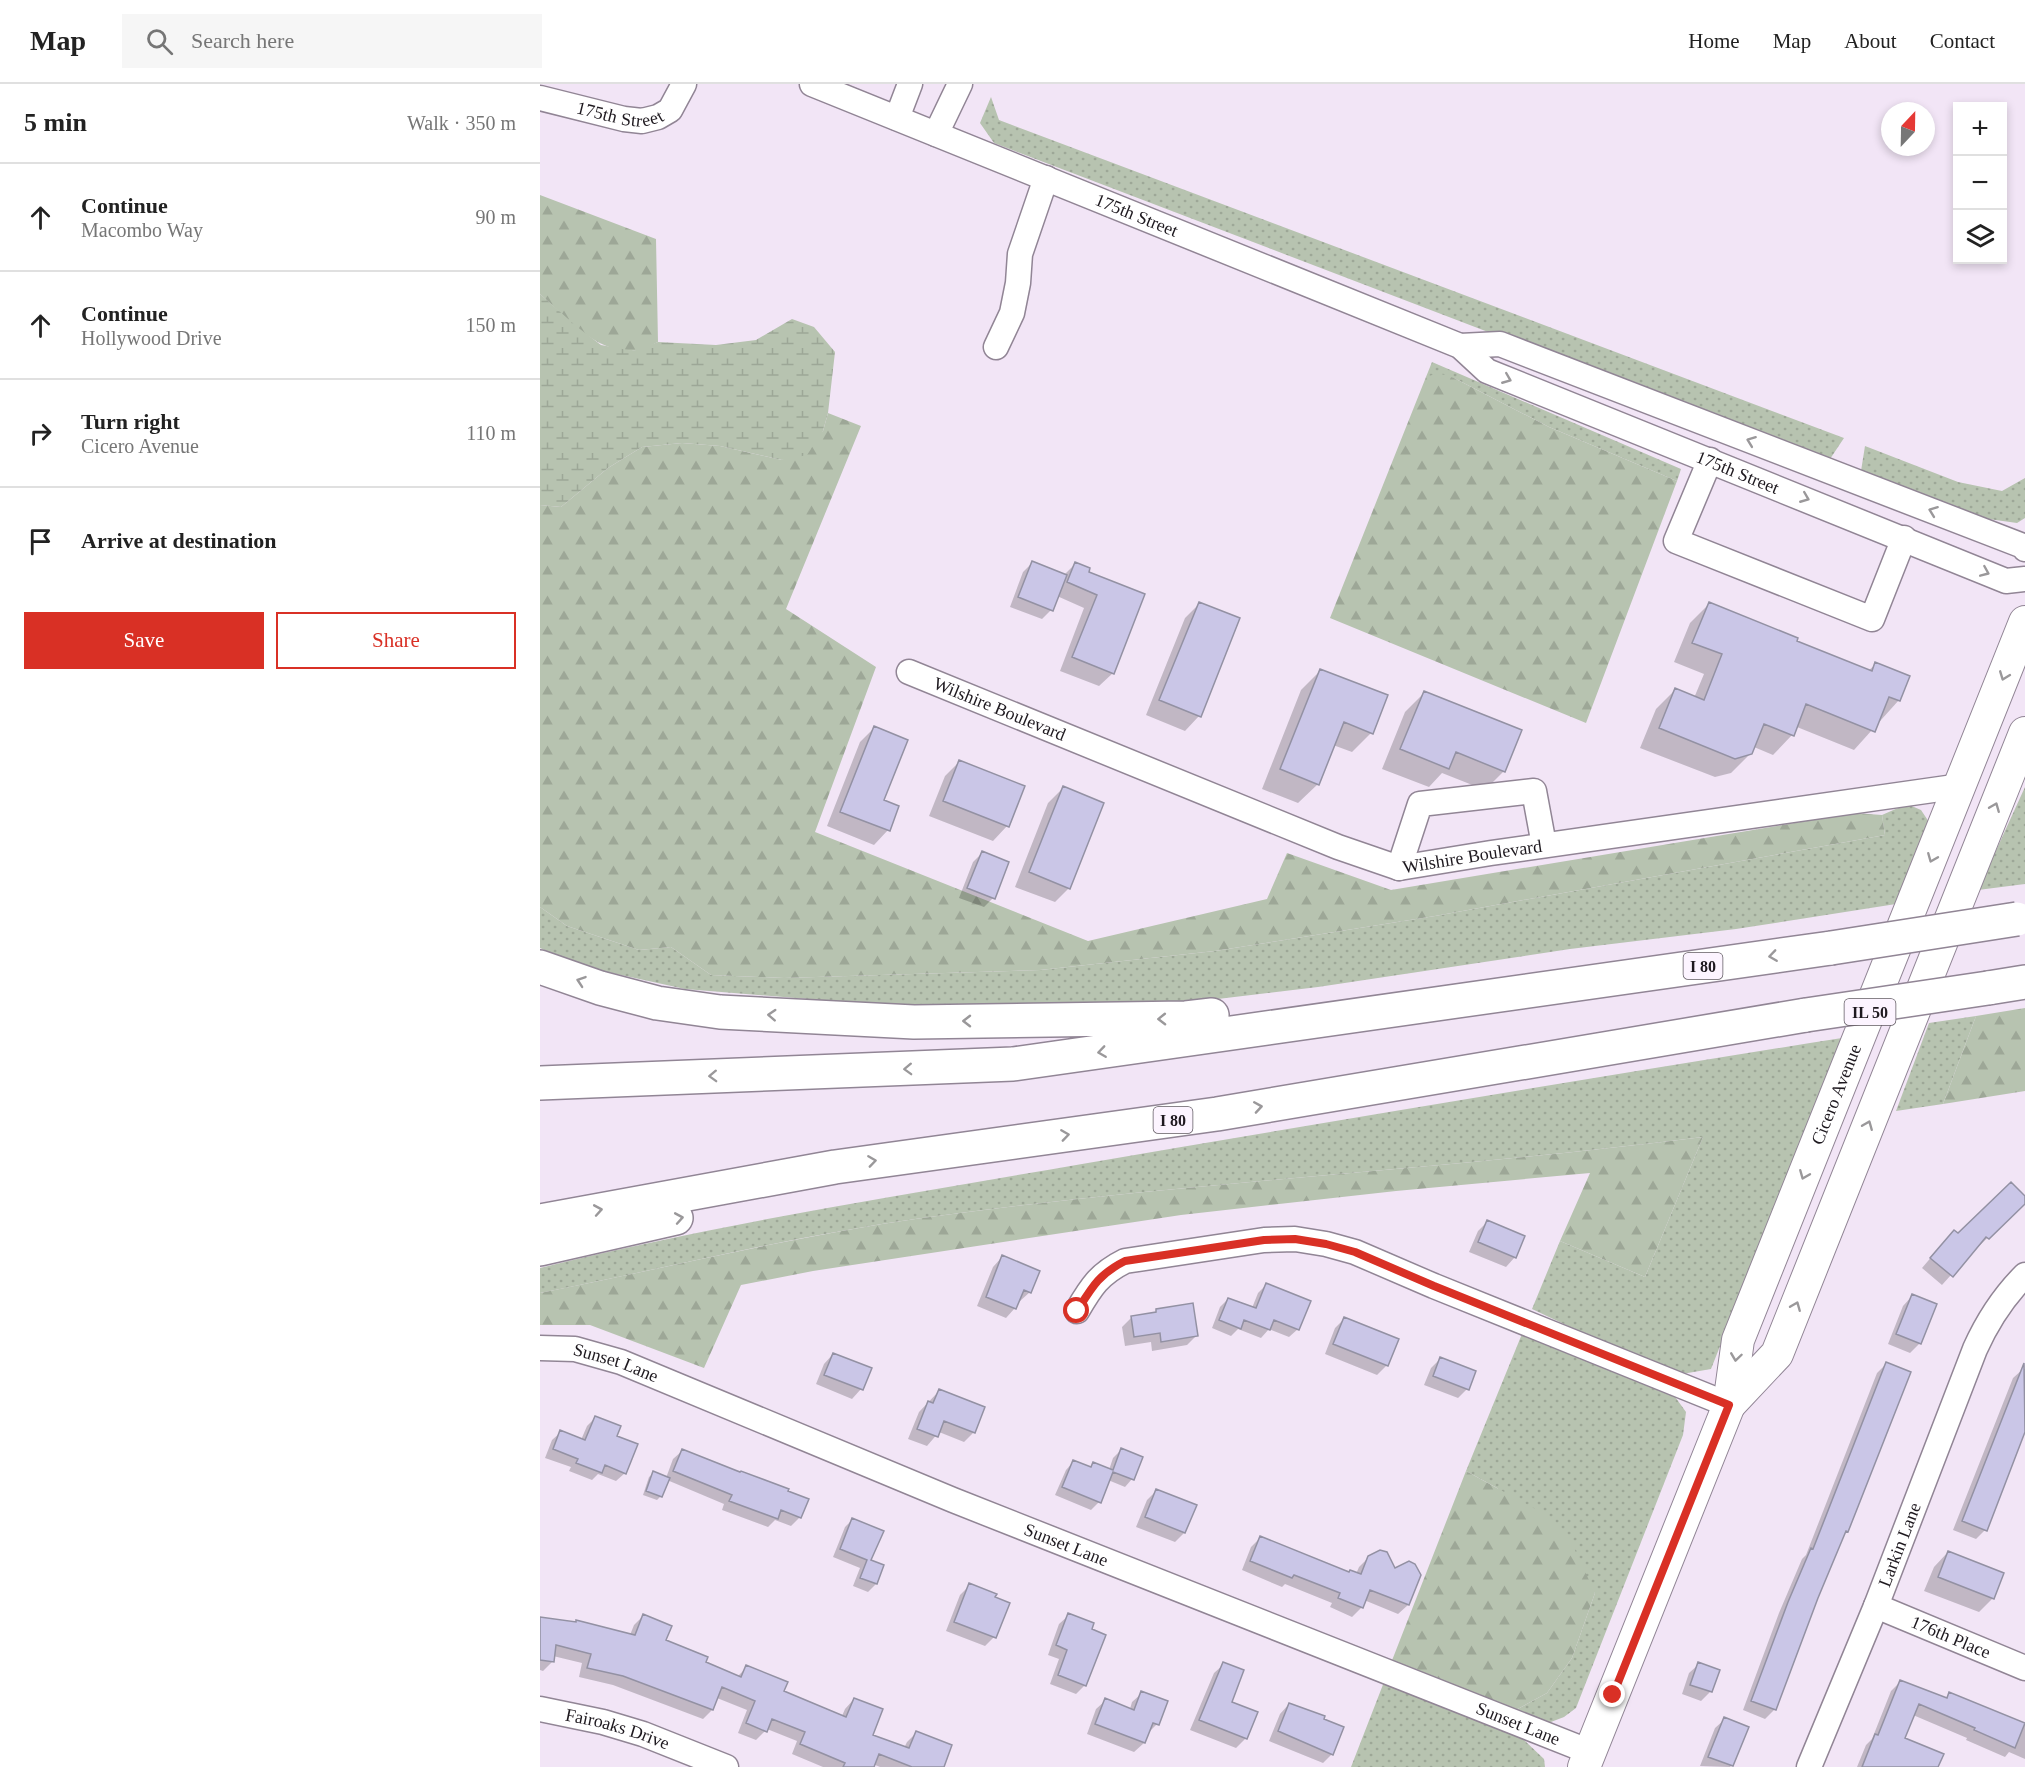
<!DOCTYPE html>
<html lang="en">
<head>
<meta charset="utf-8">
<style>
  :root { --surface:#fff; --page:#f6f6f6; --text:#222; --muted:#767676; --line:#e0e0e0; --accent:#d93025 }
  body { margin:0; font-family:Georgia,serif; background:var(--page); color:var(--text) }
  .controls { position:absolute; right:18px; top:18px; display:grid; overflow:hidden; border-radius:0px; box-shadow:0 3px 9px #0003 }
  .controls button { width:54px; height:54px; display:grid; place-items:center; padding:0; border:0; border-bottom:2px solid var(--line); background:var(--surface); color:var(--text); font:30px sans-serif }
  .compass { position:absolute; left:1341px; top:18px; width:54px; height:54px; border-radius:50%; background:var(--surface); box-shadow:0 3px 9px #0003; rotate:22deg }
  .stop { position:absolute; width:18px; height:18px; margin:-14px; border:4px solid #d93025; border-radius:50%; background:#fff }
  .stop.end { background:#d93025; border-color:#fff; box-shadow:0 2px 6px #0008 }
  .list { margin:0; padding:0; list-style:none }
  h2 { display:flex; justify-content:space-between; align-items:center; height:78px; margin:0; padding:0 24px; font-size:26px }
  h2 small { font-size:20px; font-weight:400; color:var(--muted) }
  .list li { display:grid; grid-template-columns:39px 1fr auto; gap:18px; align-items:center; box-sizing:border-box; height:108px; padding:0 24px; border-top:2px solid var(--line) }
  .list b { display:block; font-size:22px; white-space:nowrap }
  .list p { margin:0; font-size:20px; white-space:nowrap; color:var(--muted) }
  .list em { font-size:20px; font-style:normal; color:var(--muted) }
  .actions { display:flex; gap:12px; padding:18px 24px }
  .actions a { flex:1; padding:14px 0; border:2px solid var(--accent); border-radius:0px; text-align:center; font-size:21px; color:var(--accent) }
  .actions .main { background:var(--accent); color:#fff }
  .icon { flex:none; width:33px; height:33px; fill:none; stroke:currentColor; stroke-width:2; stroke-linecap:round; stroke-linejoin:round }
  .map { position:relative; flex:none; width:1485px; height:1683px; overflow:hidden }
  header { display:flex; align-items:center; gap:36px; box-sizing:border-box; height:84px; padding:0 30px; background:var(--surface); border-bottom:2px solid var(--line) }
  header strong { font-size:28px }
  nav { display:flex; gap:33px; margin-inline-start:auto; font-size:21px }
  .search { width:420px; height:54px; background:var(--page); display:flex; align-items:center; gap:15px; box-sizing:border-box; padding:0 21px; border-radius:0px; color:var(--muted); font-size:22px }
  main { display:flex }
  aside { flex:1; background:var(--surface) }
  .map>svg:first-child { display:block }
  .grass { fill:url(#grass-dots) }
  .forest { fill:url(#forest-firs) }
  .wetland { fill:url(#wetland-marsh) }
  .shadow { fill:#0003 }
  .building { fill:#cac6e7; stroke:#9391a3; stroke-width:1.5 }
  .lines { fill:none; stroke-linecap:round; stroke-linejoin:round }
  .minor-casing { stroke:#918595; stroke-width:27 }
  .major-casing { stroke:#918595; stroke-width:34 }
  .highway-casing { stroke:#918595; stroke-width:36 }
  .minor { stroke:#fff; stroke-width:24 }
  .major { stroke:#fff; stroke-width:32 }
  .highway { stroke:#fff; stroke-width:33 }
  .highway-bridge-casing { stroke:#918595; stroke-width:36; stroke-linecap:butt }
  .highway-bridge { stroke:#fff; stroke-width:33 }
  .oneway { stroke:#9a989a }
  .route { stroke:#d93025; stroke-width:8 }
  .labels { text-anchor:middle; stroke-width:6; stroke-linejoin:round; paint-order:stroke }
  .shield { fill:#fcf4ff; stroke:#615b62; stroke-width:1.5 }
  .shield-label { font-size:16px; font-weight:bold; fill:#1e191f }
  .street-label { font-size:18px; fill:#1e191f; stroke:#fcf4ff }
</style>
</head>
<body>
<header>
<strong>Map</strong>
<div class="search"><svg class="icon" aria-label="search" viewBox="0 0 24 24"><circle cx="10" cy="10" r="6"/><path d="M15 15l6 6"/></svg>Search here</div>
<nav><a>Home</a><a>Map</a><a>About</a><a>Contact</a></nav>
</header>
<main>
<aside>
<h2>5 min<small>Walk · 350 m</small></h2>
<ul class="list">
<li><svg class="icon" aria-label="ahead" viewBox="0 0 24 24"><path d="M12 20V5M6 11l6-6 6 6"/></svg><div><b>Continue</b><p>Macombo Way</p></div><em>90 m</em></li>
<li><svg class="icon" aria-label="ahead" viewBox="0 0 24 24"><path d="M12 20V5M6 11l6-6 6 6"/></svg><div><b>Continue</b><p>Hollywood Drive</p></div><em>150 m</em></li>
<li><svg class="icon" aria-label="right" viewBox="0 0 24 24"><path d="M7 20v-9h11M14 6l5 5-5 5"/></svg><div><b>Turn right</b><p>Cicero Avenue</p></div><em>110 m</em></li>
<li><svg class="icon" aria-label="arrive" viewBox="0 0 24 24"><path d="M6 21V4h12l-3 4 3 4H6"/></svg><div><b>Arrive at destination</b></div></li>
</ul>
<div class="actions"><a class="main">Save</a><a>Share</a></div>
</aside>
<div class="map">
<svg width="1485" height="1683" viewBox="0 0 1485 1683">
  <defs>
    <pattern id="grass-dots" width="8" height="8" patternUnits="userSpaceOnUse" patternTransform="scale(1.5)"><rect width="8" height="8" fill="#b7c3b0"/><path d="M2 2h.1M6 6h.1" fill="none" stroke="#9da797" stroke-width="1.8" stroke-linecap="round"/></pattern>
    <pattern id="forest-firs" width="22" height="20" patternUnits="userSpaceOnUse" patternTransform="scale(1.5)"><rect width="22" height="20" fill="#b7c3b0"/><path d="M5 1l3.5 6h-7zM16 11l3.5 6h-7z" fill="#9da797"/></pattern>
    <pattern id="wetland-marsh" width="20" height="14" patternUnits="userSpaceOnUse" patternTransform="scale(1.5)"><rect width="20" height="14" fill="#b7c3b0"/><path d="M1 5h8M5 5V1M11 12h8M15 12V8" fill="none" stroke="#9da797"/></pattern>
  </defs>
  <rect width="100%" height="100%" fill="#f2e5f6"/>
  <path class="grass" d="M451 13 459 36 1304 354 1288 378 454 59 440 39Z
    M892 278 1141 385 1137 397 1009 343 914 294 886 293Z
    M1325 362 1418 398 1462 407 1485 394V434L1477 439 1427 432 1321 387Z
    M1485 703V800L1438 806Z
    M1367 720 1381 726 1389 738 1356 820 1196 845 1030 865 778 903 661 917 582 921 367 923 145 905 40 882 0 864V823L27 842 99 866 131 863 171 891 244 894 500 886 675 867 895 832 1345 751 1342 731Z
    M1436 932 1403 1020 1356 1027 1389 939Z
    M1302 954 1171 1285 1142 1290 1098 1275 992 1225 1020 1157 1105 1193 1163 1053C903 1086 641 1098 382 1134 253 1152 127 1184 0 1209V1184C178 1140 361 1111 542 1080 795 1037 1048 994 1302 954Z
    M984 1245 1133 1310 1146 1328 1143 1351 1036 1624 1024 1633 1003 1641 974 1627 1007 1609 1032 1574 1055 1509 957 1404 926 1387Z
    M844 1598 983 1655 1004 1675 1005 1683H811Z"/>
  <path class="forest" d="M0 111 116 155 118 258C111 261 100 267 91 267 54 267 26 233 0 210Z
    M898 289 914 294 1009 343 1137 397 1046 639 790 534 886 293Z
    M288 329 321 342 246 525 336 583 275 748 548 857 727 815 747 769 851 806 1315 729 1342 731 1345 751 895 832 675 867 500 886 244 894 171 891 131 863 99 866 27 842 0 823V421L21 423 68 384 102 363 142 359 180 362 242 376 283 347Z
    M1485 924V1007L1403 1020 1436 932Z
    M1163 1053 1105 1193 1020 1157 1050 1089 856 1107 641 1131 273 1187 201 1201 164 1284 50 1241H0V1209C127 1184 254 1152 382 1134 642 1098 904 1086 1163 1053Z
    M926 1387 999 1427 1033 1462 1055 1509 1032 1574 1007 1609 974 1627 851 1579Z"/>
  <path class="wetland" d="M0 210 36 242 61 261 93 267 118 258 176 261 216 256 252 235 274 243 295 268 288 329 283 347 267 371 242 376 180 362 142 359 102 363 68 384 21 423 0 421Z"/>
  <path class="shadow" d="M493 478 524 491 535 480 547 488 603 511 573 589 559 602 520 587 544 524 517 512 511 526 502 535 470 523 483 488Z
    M659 520V632L645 647 606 631 645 534Z
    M1169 520 1255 558 1328 587 1336 580 1359 616 1314 666 1257 643 1252 651 1233 671 1214 663 1211 669 1191 689 1175 693 1100 664 1116 625 1135 606 1154 614 1164 590 1134 578 1150 539Z
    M781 586 831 649 812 668 793 661 778 700 758 719 722 705 761 606Z
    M884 609 964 687 945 706 902 689 889 703 842 685 865 628Z
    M334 644 342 717 348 746 334 761 287 742 320 658Z
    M419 678 467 742 453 757 389 732 405 692Z
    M523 704 529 804 515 818 475 803 508 719Z
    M442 769 453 814 444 823 419 814 433 778Z
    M1485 1114V1118L1438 1163 1437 1162 1402 1201 1382 1184 1405 1157Z
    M947 1138 975 1173 966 1183 929 1168 938 1147Z
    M462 1173 490 1208 480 1217 478 1216 475 1224 466 1234 437 1222 453 1183Z
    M726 1201 758 1245 749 1253 729 1245 721 1254 698 1245 691 1252 672 1244 680 1223 688 1215 712 1224 718 1209Z
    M1372 1212 1380 1259 1370 1269 1348 1260 1363 1222Z
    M617 1227 656 1252 647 1261 612 1267 611 1258 585 1262 582 1243 592 1233 613 1230Z
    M804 1235 847 1281 837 1291 785 1270 795 1244Z
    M293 1270 330 1285 321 1305 312 1315 276 1300 284 1280Z
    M900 1275 927 1305 918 1314 884 1301 891 1284Z
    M1346 1280 1307 1447 1303 1452 1277 1513 1234 1626 1225 1635 1203 1626 1239 1529 1262 1475 1266 1471 1337 1289Z
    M1483 1285H1485V1345L1445 1446 1436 1455 1413 1446 1473 1294Z
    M399 1307 443 1324 433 1349 424 1358 399 1348 387 1362 368 1355 379 1328Z
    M55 1334 75 1353 85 1389 76 1397 58 1390 52 1396 29 1387 31 1383 5 1374 12 1356 21 1348 41 1356 47 1342Z
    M581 1366 592 1395 585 1403 568 1396 559 1418 551 1426 515 1411 526 1386 533 1378 549 1384 554 1380 569 1386 573 1374Z
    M142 1367 260 1433 251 1442 235 1436 228 1443 182 1426 184 1420 127 1396 121 1412 117 1416 103 1411 109 1393 114 1389 126 1394 133 1375Z
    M617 1406 655 1422 644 1449 635 1458 596 1443 607 1416Z
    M313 1435 329 1477 342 1482 336 1500 328 1508 313 1502 320 1484 293 1473 305 1443Z
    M721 1453 808 1489 816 1490 819 1483 829 1473 854 1486 879 1491 868 1521 858 1530 824 1516 822 1523 812 1533 790 1523 792 1519 745 1500 742 1503 702 1486 711 1463Z
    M1408 1468 1453 1514 1439 1528 1384 1507 1394 1483Z
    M430 1501 454 1553 445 1562 406 1547 420 1511Z
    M529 1531 550 1546 545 1601 536 1610 510 1600 519 1575 508 1571 519 1540Z
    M103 1532 124 1557 164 1579 197 1593 207 1583 242 1608 302 1632 305 1625 314 1615 331 1652 364 1664 367 1658 376 1649 402 1683H340L333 1680 332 1683H283L252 1670 257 1657 227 1645 216 1656 198 1649 207 1626 177 1614 172 1626 163 1635 73 1601 39 1593 42 1579 13 1572V1577L3 1587 0 1586V1534L90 1551 94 1541Z
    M684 1580 690 1619 706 1654 696 1664 650 1646 674 1589Z
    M1159 1580 1178 1587 1170 1608 1161 1617 1142 1610 1149 1589Z
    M1361 1597 1404 1615 1410 1610 1485 1641V1675L1469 1668 1465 1673 1426 1656 1427 1654 1373 1631 1363 1655 1397 1683H1317L1326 1661 1332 1655 1351 1607Z
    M602 1609 626 1618 617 1640 607 1650 604 1659 594 1668 547 1650 556 1625 566 1616 590 1625 592 1618Z
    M749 1620 792 1670 783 1679 729 1657 740 1630Z
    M1185 1635 1192 1681 1190 1683 1160 1682 1175 1644Z"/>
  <path class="building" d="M492 477 527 491 513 527 478 513Z
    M535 478 550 484 549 488 605 510 574 590 532 573 557 511 527 498Z
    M659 518 700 534 661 633 619 616Z
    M1169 518 1258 554 1257 557 1332 587 1335 578 1370 592 1360 617 1349 613 1335 648 1266 620 1254 652 1224 640 1212 670 1195 675 1119 644 1135 604 1164 616 1182 570 1152 559Z
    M780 585 848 611 833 650 804 638 779 701 740 685Z
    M884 607 982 646 965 688 916 668 909 685 860 665Z
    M334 642 368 656 344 716 359 722 350 747 300 728Z
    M419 676 485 702 469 743 403 717Z
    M523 702 564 719 530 805 489 788Z
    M442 767 469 778 455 815 427 804Z
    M1471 1098 1485 1112V1120L1449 1155 1446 1153 1413 1193 1390 1174 1414 1146 1418 1149Z
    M947 1136 985 1152 976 1174 938 1158Z
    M462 1171 500 1187 491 1209 484 1206 476 1225 446 1213Z
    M726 1199 771 1217 759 1246 734 1236 730 1246 704 1236 701 1245 679 1236 688 1214 716 1224Z
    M1372 1210 1397 1220 1381 1260 1356 1250Z
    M653 1219 658 1252 621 1258 620 1249 594 1253 591 1232 616 1228V1225Z
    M804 1233 859 1255 848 1282 793 1260Z
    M293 1269 332 1284 323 1306 284 1291Z
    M900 1273 936 1287 929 1306 893 1292Z
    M1346 1278 1371 1288 1308 1448 1306 1447 1278 1514 1236 1626 1211 1617 1248 1518 1271 1464 1273 1465Z
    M1484 1279 1485 1348 1447 1447 1422 1437Z
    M399 1305 445 1323 435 1349 404 1337 398 1353 377 1345 388 1317 393 1319Z
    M55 1332 81 1342 77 1352 98 1360 86 1390 65 1381 62 1389 36 1379 38 1375 13 1365 20 1346 45 1356Z
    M581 1364 603 1373 594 1396 573 1388 561 1419 522 1403 533 1376 551 1383 553 1378 573 1386Z
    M142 1365 200 1388 201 1387 249 1405 248 1407 269 1415 261 1434 241 1426 238 1435 189 1417 192 1411 133 1387Z
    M113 1387 130 1394 122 1413 106 1407Z
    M616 1405 657 1421 645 1449 605 1433Z
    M312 1434 344 1447 331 1476 344 1481 337 1500 320 1494 327 1476 300 1465Z
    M720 1452 809 1488 810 1486 821 1490 828 1472 840 1466 847 1468 855 1484 869 1477 875 1480 881 1491 869 1521 830 1506 823 1524 798 1514 800 1509 754 1491 752 1494 710 1477Z
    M1408 1467 1464 1489 1454 1515 1398 1493Z
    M429 1499 457 1510 455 1513 470 1519 456 1554 414 1538Z
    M528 1529 554 1539 552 1545 566 1551 546 1602 518 1591 527 1566 516 1561Z
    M103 1530 132 1542 126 1556 168 1573 166 1578 201 1593 206 1581 248 1598 244 1607 306 1633 314 1614 343 1625 333 1651 369 1664 376 1647 412 1661 404 1683H372L339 1670 334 1683H303L305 1679 260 1660 265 1648 232 1635 227 1648 206 1639 215 1617 182 1603 173 1626 83 1592 47 1584 51 1570 16 1561 14 1578 0 1576V1533L36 1538V1536L95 1551Z
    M683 1578 704 1586 692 1618 718 1628 707 1655 659 1636Z
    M1158 1578 1180 1586 1172 1608 1150 1601Z
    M1360 1596 1407 1614 1409 1608 1485 1639 1475 1664 1434 1646 1435 1644 1379 1620 1365 1654 1404 1670 1398 1683H1322L1335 1650 1338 1651Z
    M601 1607 628 1617 619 1641 613 1639 605 1659 555 1640 565 1614 594 1626Z
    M749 1619 785 1632 784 1635 804 1643 793 1671 738 1647Z
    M1184 1633 1209 1643 1193 1682 1168 1673Z"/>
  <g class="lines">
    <defs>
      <g id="minor">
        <path id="s1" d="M272 0 920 262 947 287 1466 497 1485 495"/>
        <path id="s2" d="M0 14 84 35 102 37 118 33 130 26 144 0"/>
        <path d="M357 34 370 0"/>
        <path d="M396 50 420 0"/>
        <path d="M920 262 960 260 1483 462 1485 465"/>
        <path d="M456 263 472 229 478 199 480 170 506 94"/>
        <path d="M1170 376 1136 457 1332 535 1364 454"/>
        <path id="s3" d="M369 588 798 763 859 784 951 769 1421 702"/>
        <path d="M859 784 880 720 994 707 1004 761"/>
        <path d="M537 1227C551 1203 559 1190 585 1177L724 1156 755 1155 786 1160 815 1168 894 1202 1189 1321"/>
        <path id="s4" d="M0 1264 35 1265 81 1278 413 1416 1050 1668"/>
        <path id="s5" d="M1336 1522 1485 1584"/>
        <path id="s6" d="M0 1625 63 1638 103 1650 186 1683"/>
        <path id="s7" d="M1269 1683 1336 1522 1435 1265C1448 1236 1463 1213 1485 1191"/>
      </g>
      <g id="major">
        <path d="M1189 1321 1237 1270 1485 649"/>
        <path id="s8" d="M1044 1683 1189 1321 1198 1256 1485 538"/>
      </g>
      <path id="highway" d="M0 883 60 904 117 919 180 928 374 938 646 934 672 931
        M1448 904 1485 898
        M0 999 473 980 1291 864
        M0 1137 295 1083 677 1030 1266 931
        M0 1165 136 1134"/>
    </defs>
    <use href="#minor" class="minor-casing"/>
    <use href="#major" class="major-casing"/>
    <use href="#highway" class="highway-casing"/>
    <use href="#minor" class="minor"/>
    <use href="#major" class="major"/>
    <use href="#highway" class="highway"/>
    <defs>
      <path id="highway-bridge" d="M1291 864 1477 835
        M1266 931 1448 904"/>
    </defs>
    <use href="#highway-bridge" class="highway-bridge-casing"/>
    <use href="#highway-bridge" class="highway-bridge"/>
  </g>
  <defs><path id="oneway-chevron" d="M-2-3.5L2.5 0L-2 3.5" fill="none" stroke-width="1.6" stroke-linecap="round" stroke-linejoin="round" transform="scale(1.5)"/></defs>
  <g class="oneway">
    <use href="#oneway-chevron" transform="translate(967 295) rotate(22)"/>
    <use href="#oneway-chevron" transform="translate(1211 357) rotate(-159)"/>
    <use href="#oneway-chevron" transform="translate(1265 414) rotate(22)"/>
    <use href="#oneway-chevron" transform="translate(1393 427) rotate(-159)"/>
    <use href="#oneway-chevron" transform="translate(1445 488) rotate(23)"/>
    <use href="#oneway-chevron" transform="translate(1464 592) rotate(111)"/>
    <use href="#oneway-chevron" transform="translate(1455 723) rotate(-68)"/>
    <use href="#oneway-chevron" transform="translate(1392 774) rotate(112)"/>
    <use href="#oneway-chevron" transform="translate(1233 872) rotate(172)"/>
    <use href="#oneway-chevron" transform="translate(41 897) rotate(-161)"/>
    <use href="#oneway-chevron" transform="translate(232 931) rotate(-177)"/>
    <use href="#oneway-chevron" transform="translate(622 935) rotate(179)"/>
    <use href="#oneway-chevron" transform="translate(427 937) rotate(180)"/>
    <use href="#oneway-chevron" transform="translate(562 968) rotate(172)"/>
    <use href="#oneway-chevron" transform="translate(368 985) rotate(178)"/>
    <use href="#oneway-chevron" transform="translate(173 992) rotate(178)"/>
    <use href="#oneway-chevron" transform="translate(718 1023) rotate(-9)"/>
    <use href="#oneway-chevron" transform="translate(1328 1041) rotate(-68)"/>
    <use href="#oneway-chevron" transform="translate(525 1051) rotate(-8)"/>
    <use href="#oneway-chevron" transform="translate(332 1077) rotate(-8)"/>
    <use href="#oneway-chevron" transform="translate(1264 1091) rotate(112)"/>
    <use href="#oneway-chevron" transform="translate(58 1126) rotate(-10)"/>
    <use href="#oneway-chevron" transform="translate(139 1134) rotate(-10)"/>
    <use href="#oneway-chevron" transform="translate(1256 1222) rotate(-68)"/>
    <use href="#oneway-chevron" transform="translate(1196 1273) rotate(98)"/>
  </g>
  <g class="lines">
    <path class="route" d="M537 1227C552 1203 559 1190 585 1177L724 1156 755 1155 786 1160 815 1168 894 1202 1189 1321 1073 1611"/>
  </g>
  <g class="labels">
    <g class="shield">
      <rect x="1143.5" y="869" width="39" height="26" rx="4.5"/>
      <rect x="1304.5" y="915" width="51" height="26" rx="4.5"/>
      <rect x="613.5" y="1023" width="39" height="26" rx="4.5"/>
    </g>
    <g class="shield-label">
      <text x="1163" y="888">I 80</text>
      <text x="1330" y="934">IL 50</text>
      <text x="633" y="1042">I 80</text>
    </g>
    <g class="street-label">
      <text dy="6" stroke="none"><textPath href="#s2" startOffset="82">175th Street</textPath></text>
      <text dy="6" stroke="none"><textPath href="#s1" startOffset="350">175th Street</textPath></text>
      <text dy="6" stroke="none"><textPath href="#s1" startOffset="1006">175th Street</textPath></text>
      <text dy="6" stroke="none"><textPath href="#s3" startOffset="98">Wilshire Boulevard</textPath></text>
      <text dy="6" stroke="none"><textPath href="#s3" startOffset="602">Wilshire Boulevard</textPath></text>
      <text dy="6" stroke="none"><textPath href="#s8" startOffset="720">Cicero Avenue</textPath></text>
      <text dy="6" stroke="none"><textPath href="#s4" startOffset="78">Sunset Lane</textPath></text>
      <text dy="6" stroke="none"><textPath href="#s4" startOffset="564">Sunset Lane</textPath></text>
      <text dy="6" stroke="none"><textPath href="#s7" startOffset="240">Larkin Lane</textPath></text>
      <text dy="6" stroke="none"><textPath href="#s5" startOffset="81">176th Place</textPath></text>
      <text dy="6" stroke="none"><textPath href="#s4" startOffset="1050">Sunset Lane</textPath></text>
      <text dy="6" stroke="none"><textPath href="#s6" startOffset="80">Fairoaks Drive</textPath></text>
    </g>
  </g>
</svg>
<div class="controls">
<button>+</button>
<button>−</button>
<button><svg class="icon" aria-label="layers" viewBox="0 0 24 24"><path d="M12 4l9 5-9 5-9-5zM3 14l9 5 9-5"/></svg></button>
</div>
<svg class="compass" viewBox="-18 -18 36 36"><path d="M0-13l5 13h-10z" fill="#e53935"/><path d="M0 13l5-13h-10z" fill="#767676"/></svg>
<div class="stop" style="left:537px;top:1227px"></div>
<div class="stop end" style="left:1073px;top:1611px"></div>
</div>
</main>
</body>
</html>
